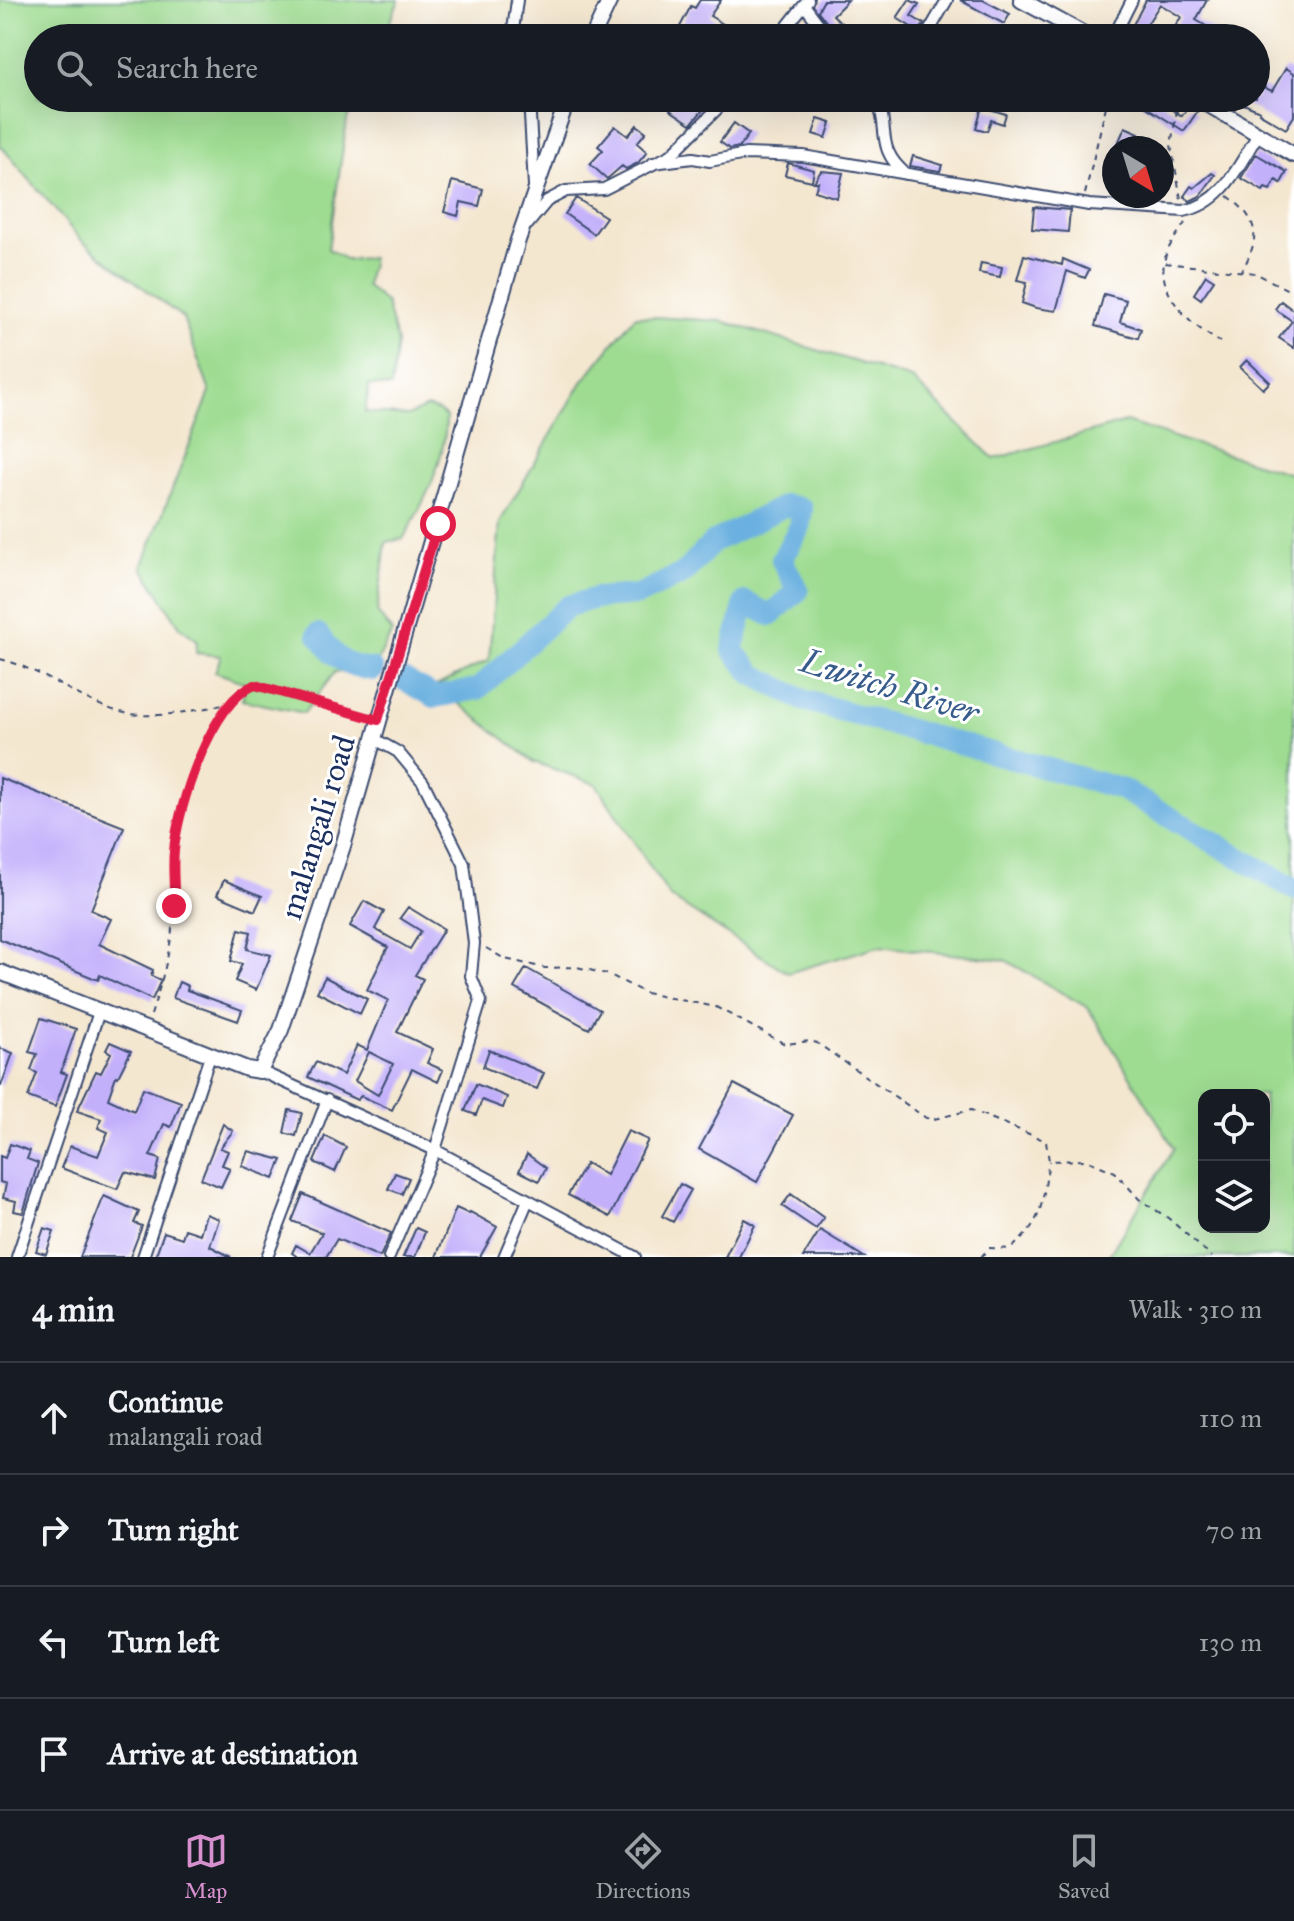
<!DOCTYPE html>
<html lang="en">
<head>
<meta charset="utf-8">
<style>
  :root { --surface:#171b24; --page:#20242c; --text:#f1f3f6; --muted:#9ea1a6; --line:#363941; --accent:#d690ce }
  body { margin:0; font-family:"IM FELL Great Primer",serif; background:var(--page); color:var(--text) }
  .controls { position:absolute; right:24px; bottom:24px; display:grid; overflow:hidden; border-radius:16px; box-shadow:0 8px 32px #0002 }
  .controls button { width:72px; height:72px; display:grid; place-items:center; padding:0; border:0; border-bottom:2px solid var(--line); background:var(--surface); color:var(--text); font:40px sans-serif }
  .compass { position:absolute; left:1102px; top:136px; width:72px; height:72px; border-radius:50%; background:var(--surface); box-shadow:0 8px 32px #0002; rotate:142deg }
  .stop { position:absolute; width:24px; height:24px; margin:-18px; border:6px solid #e11d48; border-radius:50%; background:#fff }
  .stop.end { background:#e11d48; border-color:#fff; box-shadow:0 2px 8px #0008 }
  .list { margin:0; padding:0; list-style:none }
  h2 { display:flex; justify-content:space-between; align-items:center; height:104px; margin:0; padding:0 32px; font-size:34px }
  h2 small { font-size:26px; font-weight:400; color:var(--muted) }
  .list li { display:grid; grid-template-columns:52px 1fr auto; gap:24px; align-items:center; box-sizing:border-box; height:112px; padding:0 32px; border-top:2px solid var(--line) }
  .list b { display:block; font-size:30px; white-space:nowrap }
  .list p { margin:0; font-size:26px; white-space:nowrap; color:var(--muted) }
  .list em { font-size:26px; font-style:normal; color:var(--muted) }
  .icon { flex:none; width:44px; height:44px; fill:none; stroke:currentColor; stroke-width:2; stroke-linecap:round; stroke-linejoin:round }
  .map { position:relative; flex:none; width:1294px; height:1257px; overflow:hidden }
  .search { position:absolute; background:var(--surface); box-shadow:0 8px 32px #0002; left:24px; right:24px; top:24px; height:88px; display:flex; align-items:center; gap:20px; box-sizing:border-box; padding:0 28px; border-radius:44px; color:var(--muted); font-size:30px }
  .sheet { height:552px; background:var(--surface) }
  nav { display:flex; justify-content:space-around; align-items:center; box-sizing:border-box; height:112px; border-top:2px solid var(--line); background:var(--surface); font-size:22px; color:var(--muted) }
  nav a { display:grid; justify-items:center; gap:4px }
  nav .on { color:var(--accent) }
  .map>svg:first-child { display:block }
  .green { fill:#9edc91; stroke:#5c8678; stroke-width:2; fill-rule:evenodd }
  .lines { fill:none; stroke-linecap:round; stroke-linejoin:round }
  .river { stroke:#6ab0e0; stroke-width:22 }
  .building { fill:#c3b0fb; fill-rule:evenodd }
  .minor-casing { stroke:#3c4b6f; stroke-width:14 }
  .tertiary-casing { stroke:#3c4b6f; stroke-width:18 }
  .path { stroke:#3c4b6f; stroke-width:2; stroke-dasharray:6 6; stroke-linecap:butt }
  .minor { stroke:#fff; stroke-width:10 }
  .tertiary { stroke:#fff; stroke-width:14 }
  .route { stroke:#e11d48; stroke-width:10 }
  .labels { text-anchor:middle; stroke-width:6; stroke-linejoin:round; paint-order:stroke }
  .street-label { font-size:32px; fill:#1b2f5e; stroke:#fff }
  .water-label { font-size:34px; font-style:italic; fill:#375c8c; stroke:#fff }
</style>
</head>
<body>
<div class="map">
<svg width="1294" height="1257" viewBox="0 0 1294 1257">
  <rect width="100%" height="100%" fill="#fff"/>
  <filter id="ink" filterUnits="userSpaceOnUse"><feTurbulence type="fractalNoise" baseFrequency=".0125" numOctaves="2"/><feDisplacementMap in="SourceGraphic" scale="16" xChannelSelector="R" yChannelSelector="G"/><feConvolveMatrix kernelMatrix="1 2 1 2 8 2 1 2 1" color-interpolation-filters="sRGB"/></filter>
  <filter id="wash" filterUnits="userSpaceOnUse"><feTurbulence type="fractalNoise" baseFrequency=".006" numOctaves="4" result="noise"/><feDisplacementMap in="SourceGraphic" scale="32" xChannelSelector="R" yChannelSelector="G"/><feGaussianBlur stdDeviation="1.8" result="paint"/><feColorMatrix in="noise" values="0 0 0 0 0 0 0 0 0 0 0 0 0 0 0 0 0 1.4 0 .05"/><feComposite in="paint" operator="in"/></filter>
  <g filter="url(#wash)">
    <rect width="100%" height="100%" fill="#f4e7d0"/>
    <path class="green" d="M0 0H399L383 38H38V98H357L347 120 328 249 347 260 372 258 366 286 386 303 397 343 391 387 369 385 365 412 408 416 427 407 439 411 446 417C446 460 424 503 403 539L386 542 377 612 392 632 373 670 335 672 304 713 242 700 246 683 215 672 221 656 196 653 197 640 180 627 142 567 210 392 183 318 81 240 0 145Z
      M635 316 722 321 912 379 994 459 1126 422 1294 475V1257H1108L1174 1148 1088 1008 1005 960 879 946 788 973 670 897 596 784 534 762 436 686 489 660 500 522 582 382ZM1204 1095H1264V1227H1204Z"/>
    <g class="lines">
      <path class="river" d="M318 634C335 658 344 666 373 670
        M404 680 435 697 478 689 568 606 596 598 638 595 684 573 713 542 786 505 802 509 799 528 782 560 798 591 770 615 745 602 733 650 753 674 803 700 1121 789 1294 889"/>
    </g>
    <g id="blocks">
      <path class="building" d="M700 0H721L710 16 728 27 722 38H674L691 6 695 8Z
        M824 0H848L833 15 846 27 837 36 818 11Z
        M909 0 919 4 911 16 924 24 919 32 897 18Z
        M960 0H983L1010 14 1004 24Z
        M1146 0H1207L1196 20 1226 38H1207L1194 30 1189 38H1168L1181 17 1160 4 1144 29 1157 38H1126Z
        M1286 68 1294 73V116L1286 129 1259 113 1260 111 1230 98H1256V84L1272 91Z
        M679 98H701L709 103 691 124 670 110Z
        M1132 98H1153L1182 116 1189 106 1197 112 1184 131Z
        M982 107 1006 114 1003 124 991 120 987 131 976 128Z
        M818 119 831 123 826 138 813 134Z
        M734 123 749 134 739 147 730 149 720 142Z
        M637 125 646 132 637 143 647 152 638 163 626 169 622 166 607 179 590 164 603 150 598 146 615 126 628 136Z
        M1125 127 1139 133 1132 148H1116Z
        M1256 154 1287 172 1281 183 1276 180 1270 190 1265 188 1263 191 1241 178Z
        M913 156 942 165 940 171 910 166Z
        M788 163 814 170 812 181 785 175Z
        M821 171 843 173 837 198 815 191 818 182H814Z
        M1212 173 1215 175 1200 196 1190 201 1184 196 1191 186 1194 188Z
        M452 181 483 189 479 206 461 202 458 216 444 212Z
        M576 198 606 217 594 234 565 214Z
        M1034 207 1070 210 1068 232 1032 229Z
        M1024 255 1062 265 1063 259 1089 270 1085 278 1067 271 1056 311 1036 308 1022 303 1027 282 1017 280Z
        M981 263 1002 267 1000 277 979 273Z
        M1206 275 1214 280 1201 299 1194 294Z
        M1104 294 1126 300 1120 322 1141 329 1138 338 1095 326Z
        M1281 301 1294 311V348L1279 338 1292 321 1275 309Z
        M1247 360 1270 382 1263 389 1240 367Z
        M0 778 124 827 91 910 111 919 99 944 153 970 151 976 161 980 152 1000 100 975 98 980 0 939Z
        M224 880 262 896 255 911 217 895Z
        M364 901 384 912 375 929 410 949 421 931 400 918 408 907 444 929 415 975 423 979 397 1032 433 1049 427 1063 443 1070 438 1082 412 1069 392 1110 361 1096 357 1100 308 1077 316 1062 343 1075 357 1045 367 1050 388 1000 367 990 388 947 350 926ZM369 1052 393 1064 378 1095 355 1081Z
        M239 929 251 932 247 949 271 955 256 990 235 981 242 964 231 961Z
        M526 968 600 1010 589 1029 514 988Z
        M325 977 367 999 360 1014 317 992Z
        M179 982 188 986 187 990 242 1010 238 1021 173 998Z
        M41 1018 76 1029 61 1072 67 1074 55 1107 28 1097 37 1073 31 1070 37 1054 29 1052Z
        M110 1042 131 1051 118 1077 116 1076 108 1099 134 1111 143 1088 181 1102 171 1127 164 1124 150 1156 160 1159 155 1180 125 1172 117 1189 61 1168 70 1146 98 1156 108 1132 98 1128 101 1119 77 1111 96 1071 101 1073 111 1053 106 1050Z
        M0 1048 13 1053 1 1086H0Z
        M489 1050 544 1073 537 1089 483 1067Z
        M476 1084 507 1097 503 1108 482 1100 476 1115 465 1111Z
        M734 1084 793 1115 757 1182 699 1149Z
        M289 1110 302 1113 296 1136 284 1133Z
        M223 1124 233 1131 220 1148 228 1151 222 1165 230 1168 221 1187 201 1179Z
        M628 1131 648 1140 610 1217 568 1195 586 1163 606 1175Z
        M325 1136 346 1147 335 1172 314 1162Z
        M10 1144 30 1151 27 1159 38 1163 23 1213 14 1211 16 1201 3 1198 6 1184 0 1182V1156L5 1158Z
        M248 1151 282 1160 274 1179 242 1166Z
        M527 1154 546 1168 539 1181 519 1171Z
        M395 1173 409 1178 402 1194 388 1189Z
        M680 1184 691 1190 673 1222 662 1216Z
        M303 1194 391 1233 380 1257 337 1239 326 1257H298L292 1253 296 1245 310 1253 322 1233 292 1221Z
        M791 1194 824 1218 816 1229 782 1206Z
        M104 1196 139 1212 134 1223 142 1226 130 1257H80Z
        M456 1208 469 1214 470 1212 497 1227 480 1257H436Z
        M206 1214 219 1219 210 1246 231 1257H155L164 1232 182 1238 185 1229 200 1234Z
        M744 1219 755 1225 739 1257H725Z
        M44 1228 54 1231 46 1254 36 1251Z
        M416 1228 425 1232 415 1257H403Z
        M820 1230 864 1257H803Z"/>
    </g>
  </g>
  <g filter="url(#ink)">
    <use href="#blocks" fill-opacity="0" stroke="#3c4b6f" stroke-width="2"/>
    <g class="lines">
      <defs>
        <path id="minor" d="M805 6 829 38
          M512 38 517 0
          M778 38 808 0
          M925 38 947 0
          M1113 38 1132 0
          M529 98 534 186
          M875 98C892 126 873 147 906 174
          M653 163 693 158 710 161 746 154 803 156 1089 205 1184 211C1224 203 1239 164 1259 133
          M528 224 547 201 566 191 604 189 671 155 728 98
          M373 738 398 752 423 782 464 864 474 943 471 976 481 1001 435 1150 389 1257
          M260 1071 435 1150 635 1257
          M17 1257 100 1009
          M143 1257 210 1056
          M267 1257 327 1100
          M504 1257 528 1200"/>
        <path id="tertiary" d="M1021 0 1091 38
          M592 38 610 0
          M1197 98 1294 155
          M0 972 247 1069 260 1071 281 1030 343 846 518 240 568 98"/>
      </defs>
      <use href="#minor" class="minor-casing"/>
      <use href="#tertiary" class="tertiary-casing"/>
      <path class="path" d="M1179 98 1171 145 1181 199
        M1085 194 1108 98
        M1228 196C1261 221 1260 239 1241 272
        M1185 223C1177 235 1166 248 1164 263 1158 297 1195 328 1220 342
        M1165 263 1255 273 1294 293
        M0 659C43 669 87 706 125 713 161 720 195 709 230 704
        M486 948 505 959 545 968 577 967 610 975 645 993 716 1007 785 1044 810 1041 817 1043 926 1118 934 1119 971 1110 1046 1141 1049 1161 1086 1160 1115 1172 1139 1199 1168 1218 1212 1257
        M151 1015C159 990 167 964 171 938 175 908 171 880 174 851 177 811 213 698 255 685L366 716
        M981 1257 989 1248 1010 1249C1045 1222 1042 1199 1049 1161"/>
      <use href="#minor" class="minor"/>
      <use href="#tertiary" class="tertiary"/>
    </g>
  </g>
  <g class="lines" filter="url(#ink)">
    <path class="route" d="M174 906C175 888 172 869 174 851 177 809 212 699 255 685L378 720 438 524"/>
  </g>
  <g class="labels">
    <g class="street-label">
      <text transform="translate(317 827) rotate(-73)" y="11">malangali road</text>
    </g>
    <g class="water-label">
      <text transform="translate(890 686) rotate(17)" y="12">Lwitch River</text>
    </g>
  </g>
</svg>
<div class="controls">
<button><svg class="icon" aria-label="locate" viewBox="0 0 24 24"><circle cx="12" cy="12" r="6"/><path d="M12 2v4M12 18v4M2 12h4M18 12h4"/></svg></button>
<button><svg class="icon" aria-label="layers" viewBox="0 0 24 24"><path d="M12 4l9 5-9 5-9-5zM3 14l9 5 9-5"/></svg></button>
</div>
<svg class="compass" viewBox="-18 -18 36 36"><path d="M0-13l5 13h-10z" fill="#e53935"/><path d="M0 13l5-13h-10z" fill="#9ea1a6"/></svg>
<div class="stop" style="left:438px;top:524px"></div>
<div class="stop end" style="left:174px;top:906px"></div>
<div class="search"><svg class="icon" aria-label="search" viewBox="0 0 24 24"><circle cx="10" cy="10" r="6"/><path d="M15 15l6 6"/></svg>Search here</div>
</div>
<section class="sheet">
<h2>4 min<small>Walk · 310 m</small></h2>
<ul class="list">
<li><svg class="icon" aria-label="ahead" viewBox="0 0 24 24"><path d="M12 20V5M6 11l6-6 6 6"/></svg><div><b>Continue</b><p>malangali road</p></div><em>110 m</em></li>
<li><svg class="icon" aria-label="right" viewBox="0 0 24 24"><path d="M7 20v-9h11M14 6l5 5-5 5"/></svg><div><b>Turn right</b></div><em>70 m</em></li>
<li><svg class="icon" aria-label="left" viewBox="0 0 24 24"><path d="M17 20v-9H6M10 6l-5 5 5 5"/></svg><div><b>Turn left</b></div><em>130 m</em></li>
<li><svg class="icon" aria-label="arrive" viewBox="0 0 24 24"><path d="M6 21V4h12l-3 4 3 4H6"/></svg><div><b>Arrive at destination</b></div></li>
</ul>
</section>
<nav>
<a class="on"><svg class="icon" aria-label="map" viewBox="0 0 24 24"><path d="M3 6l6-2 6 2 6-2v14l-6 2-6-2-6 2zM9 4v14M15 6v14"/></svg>Map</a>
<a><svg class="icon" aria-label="directions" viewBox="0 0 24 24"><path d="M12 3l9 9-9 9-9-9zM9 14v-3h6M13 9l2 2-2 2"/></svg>Directions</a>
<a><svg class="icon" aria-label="saved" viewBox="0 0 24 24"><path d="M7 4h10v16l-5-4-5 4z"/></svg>Saved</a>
</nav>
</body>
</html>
